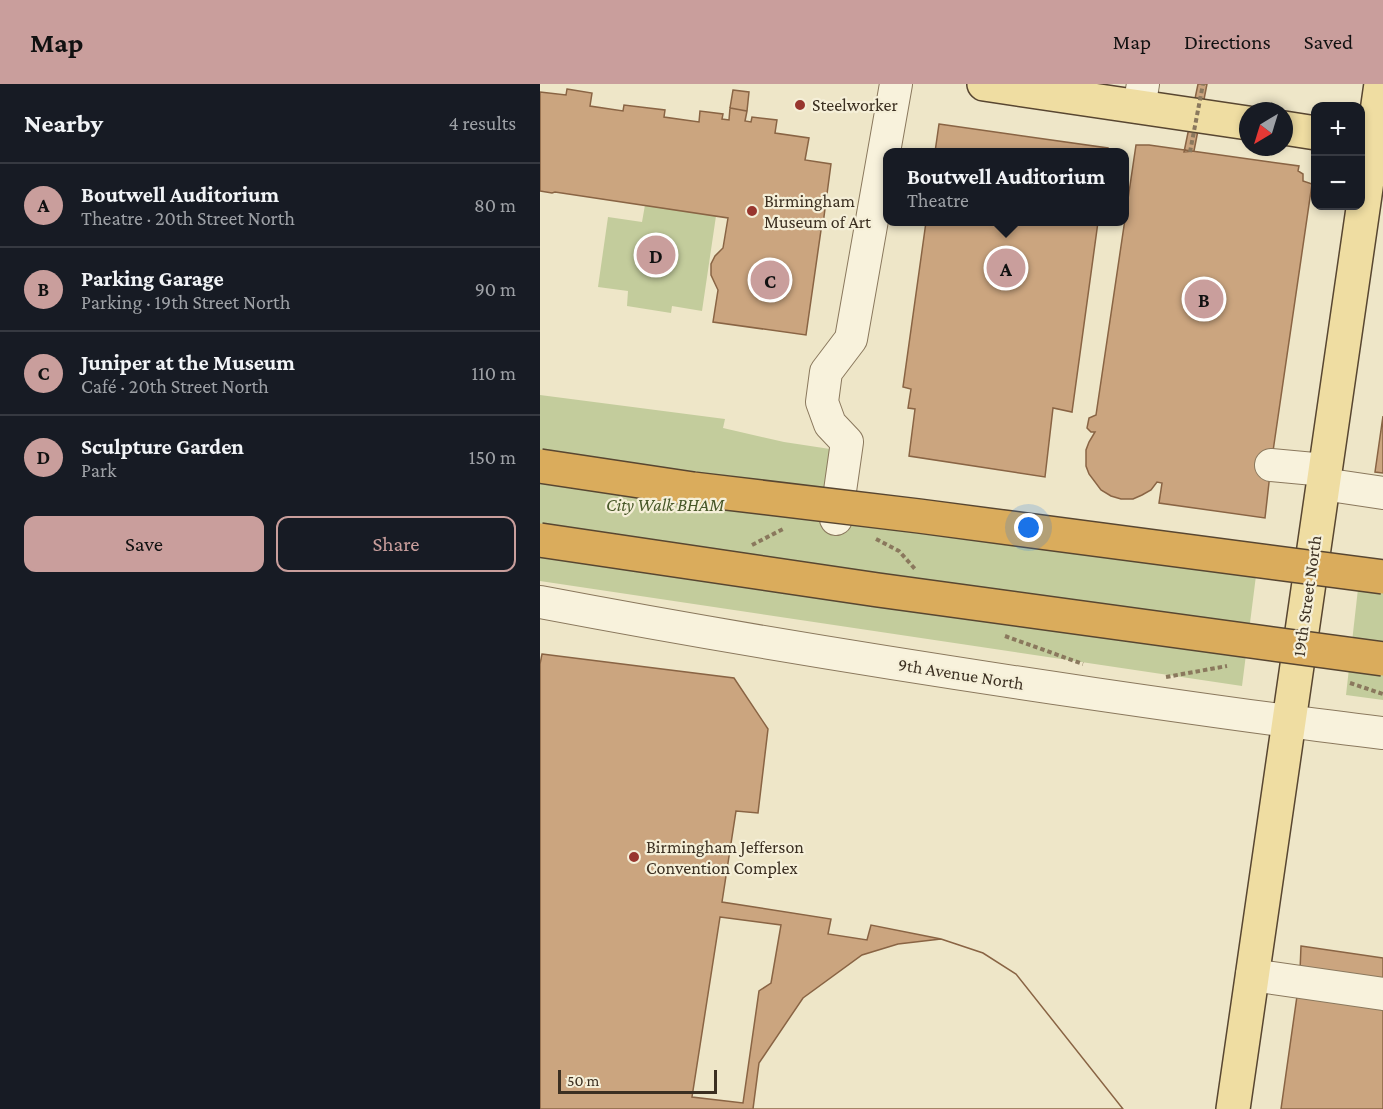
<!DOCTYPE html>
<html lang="en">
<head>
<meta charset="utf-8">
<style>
  :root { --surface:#171b24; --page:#242831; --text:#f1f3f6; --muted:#9ea1a6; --line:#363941; --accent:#c99e9c }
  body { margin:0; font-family:"Crimson Pro",serif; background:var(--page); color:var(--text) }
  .controls { position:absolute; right:18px; top:18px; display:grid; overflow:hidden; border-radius:12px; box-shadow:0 3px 9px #0003 }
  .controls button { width:54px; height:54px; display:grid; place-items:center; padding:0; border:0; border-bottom:2px solid var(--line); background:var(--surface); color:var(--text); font:30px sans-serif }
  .compass { position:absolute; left:699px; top:18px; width:54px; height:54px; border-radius:50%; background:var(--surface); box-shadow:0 3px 9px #0003; rotate:218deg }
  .scale { position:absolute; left:18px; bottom:15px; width:159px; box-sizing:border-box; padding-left:6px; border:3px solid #3b2f21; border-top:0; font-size:16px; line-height:21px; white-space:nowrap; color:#3b2f21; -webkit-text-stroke:4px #f5efd8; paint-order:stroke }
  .you { position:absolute; left:489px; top:444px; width:21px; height:21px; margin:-15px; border:4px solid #fff; border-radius:50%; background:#1a73e8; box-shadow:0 0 0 9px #1a73e833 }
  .badge { display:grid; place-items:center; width:39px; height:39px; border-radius:50%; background:var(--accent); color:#111; font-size:20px; font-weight:700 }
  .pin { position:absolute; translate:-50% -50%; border:3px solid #fff; box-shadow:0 2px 6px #0006 }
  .popup { position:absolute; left:343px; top:64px; width:246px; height:78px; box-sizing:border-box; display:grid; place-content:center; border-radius:12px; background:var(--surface); filter:drop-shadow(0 2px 4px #0005); font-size:20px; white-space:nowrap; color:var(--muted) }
  .popup b { font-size:22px; color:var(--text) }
  .popup::after { content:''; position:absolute; left:50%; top:100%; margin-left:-12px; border:12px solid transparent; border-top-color:var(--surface) }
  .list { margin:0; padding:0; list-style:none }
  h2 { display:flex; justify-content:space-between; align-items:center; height:78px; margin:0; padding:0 24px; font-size:26px }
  h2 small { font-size:20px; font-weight:400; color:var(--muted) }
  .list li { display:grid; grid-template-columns:39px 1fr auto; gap:18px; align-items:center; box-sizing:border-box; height:84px; padding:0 24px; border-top:2px solid var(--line) }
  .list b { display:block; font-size:22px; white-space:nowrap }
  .list p { margin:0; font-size:20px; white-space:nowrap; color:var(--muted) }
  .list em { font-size:20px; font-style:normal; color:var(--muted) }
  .actions { display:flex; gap:12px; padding:18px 24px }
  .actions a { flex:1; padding:14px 0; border:2px solid var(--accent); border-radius:12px; text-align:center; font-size:21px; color:var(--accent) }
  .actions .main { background:var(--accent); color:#111 }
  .map { position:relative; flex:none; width:843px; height:1025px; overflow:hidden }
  header { display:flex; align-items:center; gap:36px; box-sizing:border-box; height:84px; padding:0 30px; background:var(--accent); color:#111 }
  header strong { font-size:28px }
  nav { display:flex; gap:33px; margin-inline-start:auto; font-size:21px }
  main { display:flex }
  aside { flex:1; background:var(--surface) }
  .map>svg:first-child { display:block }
  .green { fill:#c3cc9c }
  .building { fill:#cba57f; stroke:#896444; stroke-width:1.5; fill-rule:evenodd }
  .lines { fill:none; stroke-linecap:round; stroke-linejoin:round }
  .minor-casing { stroke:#8a785d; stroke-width:34 }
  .major-casing { stroke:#584631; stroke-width:36 }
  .path { stroke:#8a785d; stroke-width:4; stroke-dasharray:4.5 3; stroke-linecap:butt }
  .minor { stroke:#f8f2dc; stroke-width:32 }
  .major { stroke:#efdda2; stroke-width:33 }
  .highway-bridge-casing { stroke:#584631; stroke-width:36; stroke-linecap:butt }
  .path-bridge { stroke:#8a785d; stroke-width:4; stroke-dasharray:4.5 3; stroke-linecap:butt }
  .highway-bridge { stroke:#daac5c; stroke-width:33 }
  .poi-dot { fill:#98362e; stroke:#f5efd8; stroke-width:2 }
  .labels { text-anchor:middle; stroke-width:4.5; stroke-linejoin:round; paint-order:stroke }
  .poi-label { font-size:18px; fill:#3b2f21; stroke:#f5efd8; text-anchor:start }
  .park-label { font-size:18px; font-style:italic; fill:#475728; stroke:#f5efd8 }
  .street-label { font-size:18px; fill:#3b2f21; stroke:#f5efd8 }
</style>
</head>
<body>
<header>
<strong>Map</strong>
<nav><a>Map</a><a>Directions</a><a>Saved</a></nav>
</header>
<main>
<aside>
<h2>Nearby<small>4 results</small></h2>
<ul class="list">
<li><span class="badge">A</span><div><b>Boutwell Auditorium</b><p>Theatre · 20th Street North</p></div><em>80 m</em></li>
<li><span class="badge">B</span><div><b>Parking Garage</b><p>Parking · 19th Street North</p></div><em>90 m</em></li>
<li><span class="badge">C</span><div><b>Juniper at the Museum</b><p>Café · 20th Street North</p></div><em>110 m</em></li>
<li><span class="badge">D</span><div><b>Sculpture Garden</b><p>Park</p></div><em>150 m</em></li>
</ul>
<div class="actions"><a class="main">Save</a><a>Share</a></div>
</aside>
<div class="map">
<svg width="843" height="1025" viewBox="0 0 843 1025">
  <rect width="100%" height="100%" fill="#eee6c8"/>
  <path class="green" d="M105 121 176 132 162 227 132 222 131 229 87 222 88 207 58 203 68 133 102 138Z
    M0 311 185 335 183 344 244 358 290 365 286 404 719 468 702 602 0 497Z
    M820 487 843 490V616L806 611Z"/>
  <path class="building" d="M658 0H667L654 67 644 68Z
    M27 5 52 9 50 22 83 27 84 21 125 26 124 33 159 38 160 27 183 30 182 35 189 36 190 24 207 27 205 37 211 38 212 33 237 36 235 49 269 54 265 76 291 80 283 140 276 139 275 145 281 146 266 251 173 238 178 206 171 191V180L175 172 183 164 188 134 15 108 12 109 0 107V8L26 11Z
    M193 6 209 8 207 27 190 24Z
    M399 40 568 64V68H395Z
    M596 61H609L759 82 758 87 763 90V97L772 100 731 381 725 434 619 419 622 399 617 398 611 406 602 411 593 415H581L571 412 561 406 549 390 546 382V366L549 358 555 348H551L547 344 549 334 556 331Z
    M386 138H558L532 328 513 324 505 393 369 372 375 325 368 324 371 305 363 303Z
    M843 332V389L835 388Z
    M2 570 194 594 228 645 218 729 196 727 182 818 291 835 288 850 327 856 331 841 401 855 443 869 476 890 583 1025H0V580ZM180 833 241 841 231 899 219 907 203 1019 152 1013Z
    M401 855 443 869 476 890 583 1025H213L219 979 263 914 322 871 358 860Z
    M761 862 843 874V900L760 887Z
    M758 905 843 918V1025H741Z"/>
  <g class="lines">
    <defs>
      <path id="minor" d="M599 23 603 0
        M731 381 785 386
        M783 400 843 409
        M296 435 307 358 290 340 282 318 286 288 311 255 356 0
        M0 518C184 553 370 583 555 610 651 624 747 638 843 649
        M712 891 843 910"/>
      <path id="major" d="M444 0 708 39
        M744 44 776 49
        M693 1025 841 0"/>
    </defs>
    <use href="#minor" class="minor-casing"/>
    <use href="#major" class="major-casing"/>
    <path class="path" d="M336 455 359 467 375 485
      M212 461 245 444
      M465 552 543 580
      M626 593 687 582
      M810 599 843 610"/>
    <use href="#minor" class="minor"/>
    <use href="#major" class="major"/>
    <defs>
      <path id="highway-bridge" d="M0 382 153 405 379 432 843 493
        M0 456 338 506 843 575"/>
    </defs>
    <use href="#highway-bridge" class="highway-bridge-casing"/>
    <path class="path-bridge" d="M650 68 663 0"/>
    <use href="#highway-bridge" class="highway-bridge"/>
  </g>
  <g class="poi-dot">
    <circle cx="260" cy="21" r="6"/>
    <circle cx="212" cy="127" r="6"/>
    <circle cx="94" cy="773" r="6"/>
  </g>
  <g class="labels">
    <g class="poi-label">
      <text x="272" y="27">Steelworker</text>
      <text x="224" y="123">Birmingham<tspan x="224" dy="21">Museum of Art</tspan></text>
      <text x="106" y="769">Birmingham Jefferson<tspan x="106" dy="21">Convention Complex</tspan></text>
    </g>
    <g class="park-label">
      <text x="125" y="427">City Walk BHAM</text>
    </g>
    <g class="street-label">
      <text transform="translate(767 512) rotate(-82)" y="6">19th Street North</text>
      <text transform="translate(421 590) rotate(9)" y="6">9th Avenue North</text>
    </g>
  </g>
</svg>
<div class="controls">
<button>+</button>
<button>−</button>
</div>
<svg class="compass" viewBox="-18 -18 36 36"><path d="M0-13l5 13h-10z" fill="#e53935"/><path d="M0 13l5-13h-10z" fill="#9ea1a6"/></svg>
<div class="scale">50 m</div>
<div class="you"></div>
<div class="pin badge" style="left:466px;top:184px">A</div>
<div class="popup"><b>Boutwell Auditorium</b>Theatre</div>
<div class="pin badge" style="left:664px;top:215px">B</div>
<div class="pin badge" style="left:230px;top:196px">C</div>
<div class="pin badge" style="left:116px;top:171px">D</div>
</div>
</main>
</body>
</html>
